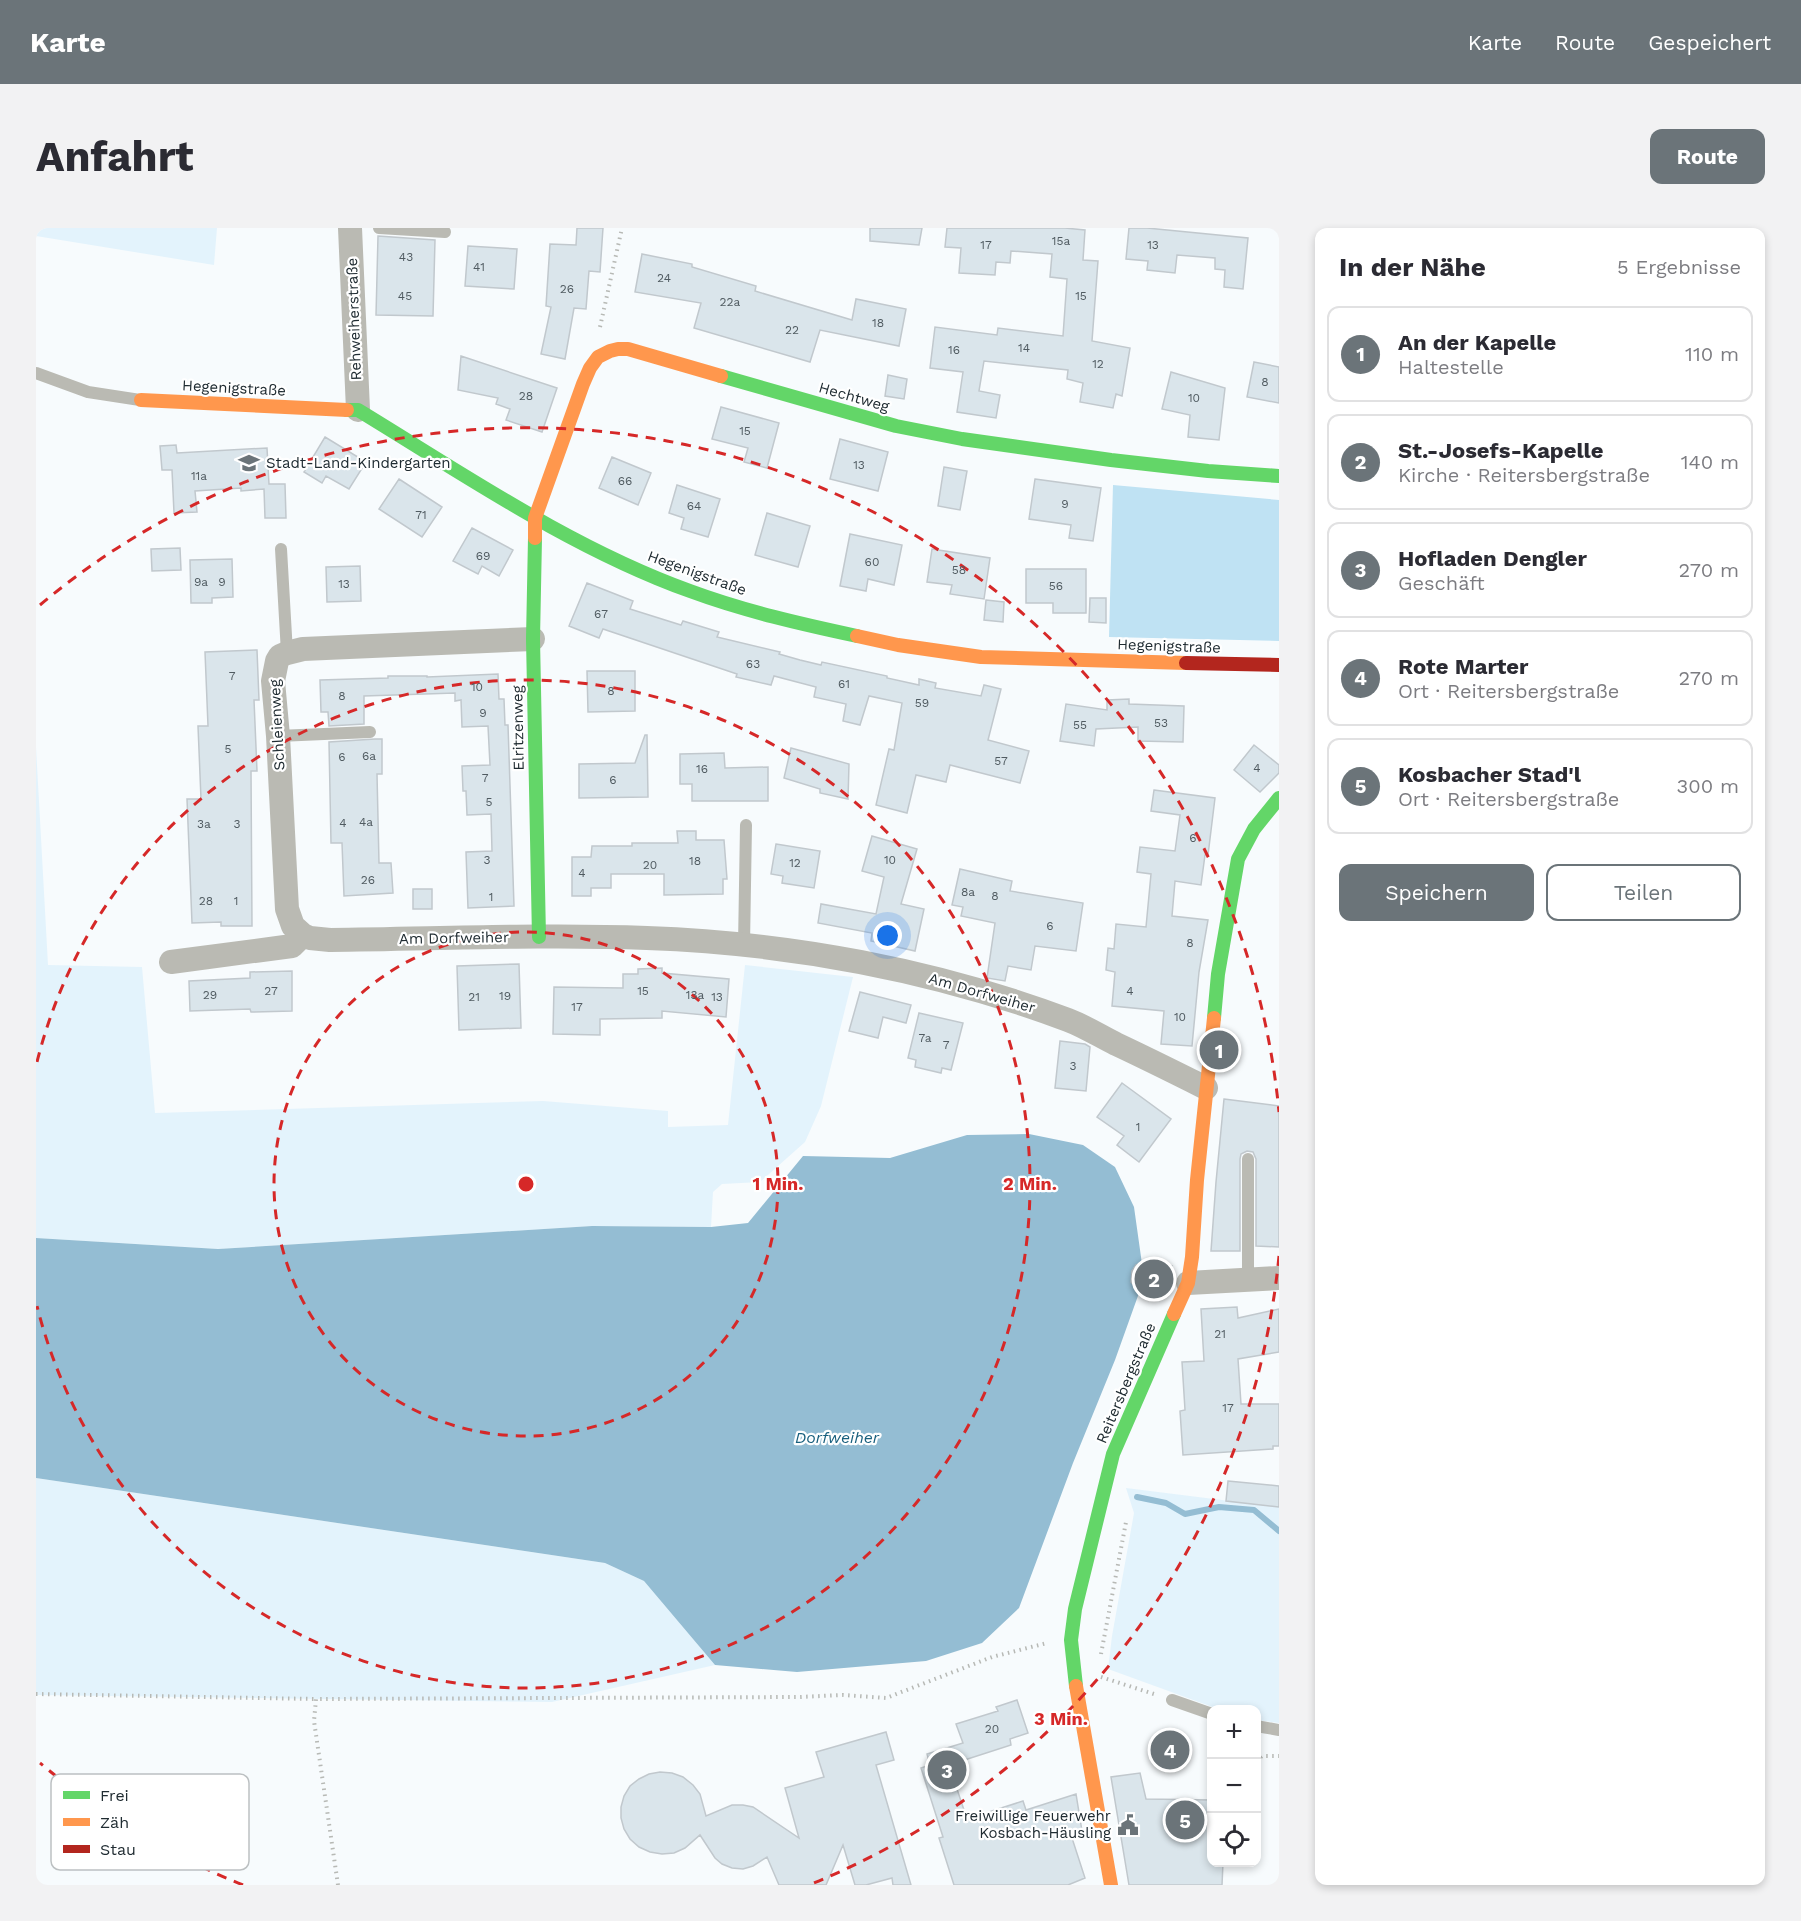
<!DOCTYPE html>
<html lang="de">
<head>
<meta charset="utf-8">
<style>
  :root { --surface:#fff; --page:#f2f2f3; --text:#2b2b33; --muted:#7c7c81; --line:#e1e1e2; --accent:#6b7479 }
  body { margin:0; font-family:"Work Sans",sans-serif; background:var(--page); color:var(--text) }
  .controls { position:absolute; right:18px; bottom:18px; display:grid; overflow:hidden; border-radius:12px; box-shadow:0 3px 9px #0003 }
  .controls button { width:54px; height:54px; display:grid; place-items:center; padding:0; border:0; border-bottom:2px solid var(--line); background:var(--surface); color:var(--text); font:30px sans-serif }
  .you { position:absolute; left:852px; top:708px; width:21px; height:21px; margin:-15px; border:4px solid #fff; border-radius:50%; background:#1a73e8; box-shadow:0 0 0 9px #1a73e833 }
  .badge { display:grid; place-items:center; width:39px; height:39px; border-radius:50%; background:var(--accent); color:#fff; font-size:20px; font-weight:700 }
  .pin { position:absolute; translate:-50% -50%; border:3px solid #fff; box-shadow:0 2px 6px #0006 }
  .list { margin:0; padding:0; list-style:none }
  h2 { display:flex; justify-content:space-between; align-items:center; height:78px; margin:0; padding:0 24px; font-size:26px }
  h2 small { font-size:20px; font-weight:400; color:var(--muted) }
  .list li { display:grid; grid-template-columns:39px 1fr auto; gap:18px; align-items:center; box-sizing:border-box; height:96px; margin:0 12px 12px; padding:0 12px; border:2px solid var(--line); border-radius:12px }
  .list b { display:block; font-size:22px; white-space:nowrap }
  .list p { margin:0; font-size:20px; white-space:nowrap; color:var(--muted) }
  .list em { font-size:20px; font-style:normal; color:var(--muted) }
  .actions { display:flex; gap:12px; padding:18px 24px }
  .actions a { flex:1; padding:14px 0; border:2px solid var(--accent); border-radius:12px; text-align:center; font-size:21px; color:var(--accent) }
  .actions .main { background:var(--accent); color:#fff }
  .icon { flex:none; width:33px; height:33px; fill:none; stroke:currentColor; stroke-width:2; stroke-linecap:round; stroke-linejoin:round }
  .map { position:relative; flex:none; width:1243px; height:1657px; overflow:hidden; border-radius:12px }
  header { display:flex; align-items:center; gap:36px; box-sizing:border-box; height:84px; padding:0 30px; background:var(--accent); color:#fff }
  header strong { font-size:28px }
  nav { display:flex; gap:33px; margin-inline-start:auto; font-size:21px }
  .intro { display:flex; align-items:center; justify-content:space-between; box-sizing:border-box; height:144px; padding:0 36px }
  h1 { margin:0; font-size:42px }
  .button { padding:15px 27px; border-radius:12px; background:var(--accent); color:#fff; font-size:21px; font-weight:700 }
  main { display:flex; gap:36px; padding:0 36px }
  aside { flex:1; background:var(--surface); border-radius:12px; box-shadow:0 3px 9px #0003 }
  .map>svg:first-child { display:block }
  .green { fill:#e3f3fc }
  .forest { fill:#bfe2f3 }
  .water { fill:#94bdd3 }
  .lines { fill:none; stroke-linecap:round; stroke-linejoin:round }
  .stream { stroke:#94bdd3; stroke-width:6 }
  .building { fill:#dae5eb; stroke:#c1c8cd; stroke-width:1.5 }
  .path { stroke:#b7b9b5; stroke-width:4; stroke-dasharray:1.5 4.5; stroke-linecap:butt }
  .lane { stroke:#babab3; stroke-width:12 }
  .street { stroke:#babab3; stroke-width:24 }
  .fast { stroke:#63d668; stroke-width:14 }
  .slow { stroke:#ff974d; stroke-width:14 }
  .jam { stroke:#b3261e; stroke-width:14 }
  .ring { fill:none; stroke:#d62828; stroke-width:3; stroke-dasharray:10 8 }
  .labels { text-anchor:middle; stroke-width:4.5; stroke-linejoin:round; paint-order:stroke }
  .number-label { font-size:12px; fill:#505b61 }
  .street-label { font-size:15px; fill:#202c32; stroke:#fff }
  .poi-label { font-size:15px; fill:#202c32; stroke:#fff; text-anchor:start }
  .water-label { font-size:16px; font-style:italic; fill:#185f7d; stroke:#fff }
  .key { fill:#fff; stroke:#bcc0c2; stroke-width:1.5 }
  .key-label { font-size:16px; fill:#202c32 }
  .centre { fill:#d62828; stroke:#fff; stroke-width:3 }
  .ring-label { font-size:18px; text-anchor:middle; font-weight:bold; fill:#d62828; stroke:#fff; stroke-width:4.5; stroke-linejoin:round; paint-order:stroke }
</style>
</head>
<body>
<header>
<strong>Karte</strong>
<nav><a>Karte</a><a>Route</a><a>Gespeichert</a></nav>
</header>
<div class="intro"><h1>Anfahrt</h1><a class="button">Route</a></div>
<main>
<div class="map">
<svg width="1243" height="1657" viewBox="0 0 1243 1657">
  <rect width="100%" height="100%" fill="#f7fbfd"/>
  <path class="green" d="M0 0H181L178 37 0 8Z
    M0 519 12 737 106 739 119 885 507 873 632 883V899L692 897 709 737 817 749 785 878 769 914 724 954 686 956 677 964 675 999 556 998 182 1021 0 1010Z
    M0 1250 569 1335 608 1353 679 1437 516 1474 0 1467Z
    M1090 1260 1243 1279V1495L1221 1492 1220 1482 1182 1481 1072 1441 1076 1408 1098 1285Z"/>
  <path class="forest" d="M1077 257 1243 272V413L1073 409Z"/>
  <path class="water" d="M993 906 1047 917 1079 939 1098 979 1106 1036 1098 1039C1094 1051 1094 1057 1103 1065L1079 1132 1037 1235 983 1380 946 1415 890 1433 761 1444 679 1437 608 1353 569 1335 0 1250V1010L182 1021 556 998 675 999 712 995 767 928 854 930 931 907Z"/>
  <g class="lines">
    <path class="stream" d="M1101 1269 1130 1275 1149 1286 1183 1279 1218 1282 1243 1303"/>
  </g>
  <path class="building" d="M541 0H567L564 44 553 43 550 81 538 80 529 131 505 126 515 79 510 78 514 16 540 17Z
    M834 0H886L883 17 834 13Z
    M911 0H1029L1049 2 1047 32 1062 33 1056 113 1094 120 1086 168 1080 166 1077 180 1044 174 1047 155 1031 151 1032 142 948 133 943 163 964 167 960 190 921 184 927 144 894 140 899 99 961 107 962 100 1027 108 1031 51 1014 49 1016 26 975 23 974 35 960 34 959 47 923 45 925 20 909 19Z
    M1093 0H1111L1212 10 1207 61 1188 59 1189 42 1179 41V30L1141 27 1139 45 1111 42 1112 33 1090 31Z
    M342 8 399 12 397 88 340 87Z
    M432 18 481 21 478 61 429 58Z
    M606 26 656 36V39L720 58 719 63 816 92 820 71 870 81 863 118 784 102 774 134 658 100 665 75 599 64Z
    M425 128 521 160 506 204 470 192 474 181 460 176 462 170 422 162Z
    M1218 134 1243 139V175L1211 169Z
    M1135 144 1189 160 1183 212 1152 209 1154 187 1126 181Z
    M852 147 871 151 868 171 849 168Z
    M685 179 743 195 731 240 708 234 712 220 676 211Z
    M289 209 330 234 313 261 290 248 286 255 268 244Z
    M804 211 852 224 842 263 794 251Z
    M140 217 141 225 231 220 233 256H249L250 290H229L228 261 205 263V260L159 263 161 284 138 285 136 242H126L124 218Z
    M576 229 615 245 602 277 563 260Z
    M908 239 931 243 924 282 902 278Z
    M363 251 406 279 386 309 343 281Z
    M999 251 1065 260 1057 313 1033 310 1035 297 993 291Z
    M641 257 684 271 672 309 645 301 648 290 633 285Z
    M731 285 774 298 762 339 719 327Z
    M436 300 477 322 463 348 446 338 442 346 417 333Z
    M814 306 866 317 858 357 832 351 830 363 804 358Z
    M144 320 145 342 116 343 115 321Z
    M896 321 954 330 948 371 914 366 916 357 891 354Z
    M196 331 197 369 176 370V375H155L154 332Z
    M324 338 325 373 291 374 290 339Z
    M990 341H1050V385H1017V375H990Z
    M551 355 597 373 594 381 645 397 647 393 683 404 681 409 744 424 743 426 764 432 785 437 786 434 851 448V450L883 457V451L900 455 899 460 945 468 948 457 965 461 952 512 993 523 984 555 914 537 910 554 880 547 871 585 840 577 853 521 858 522 866 475 833 468 824 497 807 493 810 476 778 469 780 459 738 448 735 457 700 449 701 446 567 401 563 410 533 398Z
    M1054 370H1070V395L1053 394Z
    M950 372 968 374 967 394 948 392Z
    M221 422 223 472H218L221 543H215L216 698H185V694L156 695 151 571H165L162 498H172L169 424Z
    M551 443H599V483L552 484Z
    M462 446 463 471H468L469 497H472L478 678 432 680 430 624 456 623 455 586 431 587 430 563H427L426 538 454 537 452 498 426 499 425 472 419 473V465L328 468V496L293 498 292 484H285L284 452 352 450V448H391V449Z
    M1093 471V476L1148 478 1147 514 1102 513V499L1060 501 1058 518 1024 513 1030 476 1071 482V472Z
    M609 507H611L612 569 543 570V536L599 535Z
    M339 511H346V546H341L343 635H355L357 665 308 668 306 615H295L293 514Z
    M1218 517 1243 537V545L1224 564 1198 542Z
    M755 520 813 536 812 571 784 565V561L748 550Z
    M688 525 689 540 732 539V573H656V556H644V526Z
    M1118 562 1179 570 1172 627H1169L1165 657 1139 653 1136 688 1172 692 1163 744 1156 818 1125 816 1128 783 1076 778 1079 744 1070 742 1072 720 1078 721 1080 696 1110 699 1115 646 1101 644 1104 619 1139 623 1144 587 1115 583Z
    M641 603H660V612H688L691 651H687V666L628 667V646H575V660H555V668H536V629H555L556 618H596V615H642Z
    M836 608 881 621 865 676 888 681 879 723 835 713 836 705 782 695 785 676 840 686 848 649 826 643Z
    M740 616 784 623 778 660 746 655 747 648 735 646Z
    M924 641 976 653 974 663 1047 675 1040 723 999 718 995 742 972 738 969 753 951 750 959 695 925 688 927 679 916 677Z
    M377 661H396V681H377Z
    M483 736 485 800 423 802 421 738Z
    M626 740V745L693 751 690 789 626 783V790L564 791V807L517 806 518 759 587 760V746H602V741Z
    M256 743V783L215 784 214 781 154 783 153 753 214 750V744Z
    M824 764 875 777 870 795 847 789 842 810 813 803Z
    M883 785 927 795 915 842 906 840 905 845 879 839 880 832 872 830Z
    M1024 813 1049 816 1054 819 1050 863 1019 860Z
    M1086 855 1135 891 1103 934 1081 917 1088 908 1061 889Z
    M1188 871 1243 878V1019L1220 1018V931L1217 924 1211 923 1205 926 1204 931V1023H1175L1180 954Z
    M1110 1034 1136 1038 1134 1050 1126 1067 1107 1063 1100 1060 1095 1054 1096 1043 1100 1037Z
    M1201 1079 1202 1090 1243 1081V1124L1202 1131 1205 1176H1243V1218H1237V1221L1147 1227 1144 1183 1149 1182 1146 1134 1168 1133 1165 1081Z
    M1192 1253 1243 1258V1279L1190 1273Z
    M981 1472 992 1505 974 1511 975 1517 913 1537 931 1591 987 1573 990 1582 1040 1566 1046 1603 1035 1607 1049 1650 1032 1657H918L903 1610 907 1609 885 1540 894 1537 891 1526 927 1515 920 1496 962 1483 960 1479Z
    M850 1504 858 1532 840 1537 875 1657H857L856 1650 830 1657H819L807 1617 790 1657H743L731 1629 717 1638 707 1641 696 1640 686 1636 679 1630 664 1607 649 1620 638 1625 626 1626 614 1624 603 1619 594 1611 588 1601 585 1590V1579L588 1568 594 1558 603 1551 613 1546 624 1544 636 1545 647 1549 657 1557 664 1566 670 1588 696 1577H707L717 1579 763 1610 749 1560 788 1549 780 1524Z
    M1104 1545 1110 1571 1176 1572V1635H1187L1186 1657H1093L1075 1549Z"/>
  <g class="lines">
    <path class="path" d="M564 99 586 0
      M1065 1426 1090 1294
      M1065 1449 1121 1467
      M0 1466 280 1471
      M1220 1533 1226 1528H1243
      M302 1657 278 1493 280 1471 763 1469 807 1467 850 1470 956 1429 1011 1415"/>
    <path class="lane" d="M343 0 409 4
      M0 145 52 164 104 172
      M245 321 251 425
      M242 508 334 504
      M708 717 710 597
      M1212 931V1052
      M1136 1472 1176 1486
      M1220 1498 1243 1502"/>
    <path class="street" d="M314 0 322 182
      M267 707 257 698 251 681 242 508 237 453 241 433 244 428 251 425 267 421 497 411
      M135 734 256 718 267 707 274 710 294 712C400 711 506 706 611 710 753 715 899 742 1032 792 1048 798 1064 808 1080 816 1110 830 1140 845 1170 860
      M1152 1055 1243 1050"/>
    <path class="fast" d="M685 148 860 198 926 211 1075 232 1172 243 1243 248
      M311 182H322C429 247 535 320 654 363 708 383 765 396 821 408
      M499 310 497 411 503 709
      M1178 790 1182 746 1202 631 1218 601 1243 570
      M1040 1458 1035 1412 1039 1381 1077 1226 1138 1086"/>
    <path class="slow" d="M105 172 311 182
      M499 310V290L547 156 554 140 562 129 574 123 582 121H592L685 148
      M821 408 862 417 945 429 1150 435
      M1138 1086 1152 1055 1156 1029 1161 952 1178 790
      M1040 1458 1075 1657"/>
    <path class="jam" d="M1150 435 1243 437"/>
  </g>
  <g class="ring">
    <circle cx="490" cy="956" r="252"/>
    <path d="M1 834A504 504 0 1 1 1 1078"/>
    <path d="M1243 1028A756 756 0 0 1 773 1657M207 1657A756 756 0 0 1 4 1535M4 377A756 756 0 0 1 1243 884"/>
  </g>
  <defs>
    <symbol id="school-bare" viewBox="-9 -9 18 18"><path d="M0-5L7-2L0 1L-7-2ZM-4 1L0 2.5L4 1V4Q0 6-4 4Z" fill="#6b7479" stroke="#fff" stroke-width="2.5" paint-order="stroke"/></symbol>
    <symbol id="civic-bare" viewBox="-9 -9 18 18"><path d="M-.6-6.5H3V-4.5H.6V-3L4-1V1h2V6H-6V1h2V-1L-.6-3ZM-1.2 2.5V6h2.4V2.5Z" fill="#6b7479" stroke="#fff" stroke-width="2.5" paint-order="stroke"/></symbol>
  </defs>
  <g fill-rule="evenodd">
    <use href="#school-bare" x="198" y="220" width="30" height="30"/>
    <use href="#civic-bare" x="1077" y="1582" width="30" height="30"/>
  </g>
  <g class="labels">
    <g class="number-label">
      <text x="1025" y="17">15a</text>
      <text x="950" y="21">17</text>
      <text x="1117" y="21">13</text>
      <text x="370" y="33">43</text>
      <text x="443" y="43">41</text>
      <text x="628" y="54">24</text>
      <text x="531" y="65">26</text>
      <text x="369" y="72">45</text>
      <text x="1045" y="72">15</text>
      <text x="694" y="78">22a</text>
      <text x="842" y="99">18</text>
      <text x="756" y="106">22</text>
      <text x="988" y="124">14</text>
      <text x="918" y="126">16</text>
      <text x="1062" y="140">12</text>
      <text x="1229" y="158">8</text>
      <text x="490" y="172">28</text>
      <text x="1158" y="174">10</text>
      <text x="709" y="207">15</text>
      <text x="823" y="241">13</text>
      <text x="163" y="252">11a</text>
      <text x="589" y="257">66</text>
      <text x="1029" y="280">9</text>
      <text x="658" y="282">64</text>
      <text x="385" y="291">71</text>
      <text x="447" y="332">69</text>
      <text x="836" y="338">60</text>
      <text x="923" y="346">58</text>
      <text x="165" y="358">9a</text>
      <text x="186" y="358">9</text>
      <text x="308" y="360">13</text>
      <text x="1020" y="362">56</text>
      <text x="565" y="390">67</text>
      <text x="717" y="440">63</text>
      <text x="196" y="452">7</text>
      <text x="808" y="460">61</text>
      <text x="441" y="463">10</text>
      <text x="575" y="467">8</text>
      <text x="306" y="472">8</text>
      <text x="886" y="479">59</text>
      <text x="447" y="489">9</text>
      <text x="1125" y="499">53</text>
      <text x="1044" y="501">55</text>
      <text x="192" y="525">5</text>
      <text x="333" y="532">6a</text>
      <text x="306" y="533">6</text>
      <text x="965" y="537">57</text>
      <text x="1221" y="544">4</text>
      <text x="666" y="545">16</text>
      <text x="449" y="554">7</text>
      <text x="577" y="556">6</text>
      <text x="453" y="578">5</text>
      <text x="330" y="598">4a</text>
      <text x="307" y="599">4</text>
      <text x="168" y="600">3a</text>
      <text x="201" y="600">3</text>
      <text x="1157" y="614">6</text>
      <text x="451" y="636">3</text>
      <text x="854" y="636">10</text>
      <text x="659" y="637">18</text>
      <text x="759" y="639">12</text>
      <text x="614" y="641">20</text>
      <text x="546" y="649">4</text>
      <text x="332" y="656">26</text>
      <text x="932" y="668">8a</text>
      <text x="959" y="672">8</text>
      <text x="455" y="673">1</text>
      <text x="170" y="677">28</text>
      <text x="200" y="677">1</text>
      <text x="1014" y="702">6</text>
      <text x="1154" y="719">8</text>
      <text x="235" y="767">27</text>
      <text x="607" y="767">15</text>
      <text x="1094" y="767">4</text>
      <text x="174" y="771">29</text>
      <text x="659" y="771">13a</text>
      <text x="469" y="772">19</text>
      <text x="438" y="773">21</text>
      <text x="681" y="773">13</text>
      <text x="541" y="783">17</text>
      <text x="1144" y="793">10</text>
      <text x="889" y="814">7a</text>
      <text x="910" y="821">7</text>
      <text x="1037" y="842">3</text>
      <text x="1102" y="903">1</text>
      <text x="1184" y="1110">21</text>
      <text x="1192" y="1184">17</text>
      <text x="956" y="1505">20</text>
    </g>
    <g class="street-label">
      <text transform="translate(318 91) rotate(-92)" y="5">Rehweiherstraße</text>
      <text transform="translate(198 160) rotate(3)" y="5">Hegenigstraße</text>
      <text transform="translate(818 169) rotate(16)" y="5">Hechtweg</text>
      <text transform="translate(661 345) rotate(20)" y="5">Hegenigstraße</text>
      <text transform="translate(1133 418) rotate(2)" y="5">Hegenigstraße</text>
      <text transform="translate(241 497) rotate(-93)" y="5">Schleienweg</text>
      <text transform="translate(482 500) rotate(-91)" y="5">Elritzenweg</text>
      <text transform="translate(418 710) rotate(-1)" y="5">Am Dorfweiher</text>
      <text transform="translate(946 765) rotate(16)" y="5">Am Dorfweiher</text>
      <text transform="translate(1090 1155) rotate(-67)" y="5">Reitersbergstraße</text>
    </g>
    <g class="poi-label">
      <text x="230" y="240">Stadt-Land-Kindergarten</text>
      <text x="1075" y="1593" text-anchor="end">Freiwillige Feuerwehr<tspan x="1075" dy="17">Kosbach-Häusling</tspan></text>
    </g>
    <g class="water-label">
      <text x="801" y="1215">Dorfweiher</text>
    </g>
  </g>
  <rect x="15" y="1546" width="198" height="96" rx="9" class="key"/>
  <rect x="27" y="1563" width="27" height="8" fill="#63d668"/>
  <rect x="27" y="1590" width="27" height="8" fill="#ff974d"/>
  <rect x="27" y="1617" width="27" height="8" fill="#b3261e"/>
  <g class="key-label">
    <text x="64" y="1573">Frei</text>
    <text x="64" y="1600">Zäh</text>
    <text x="64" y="1627">Stau</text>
  </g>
  <circle cx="490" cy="956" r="9" class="centre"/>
  <g class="ring-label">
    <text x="742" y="962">1 Min.</text>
    <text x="994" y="962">2 Min.</text>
    <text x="1025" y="1497">3 Min.</text>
  </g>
</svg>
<div class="controls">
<button>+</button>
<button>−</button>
<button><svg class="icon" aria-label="locate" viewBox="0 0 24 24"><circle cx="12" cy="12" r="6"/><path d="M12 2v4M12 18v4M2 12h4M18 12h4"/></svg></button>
</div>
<div class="you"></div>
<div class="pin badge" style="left:1183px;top:822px">1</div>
<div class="pin badge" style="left:1118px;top:1051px">2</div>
<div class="pin badge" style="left:911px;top:1542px">3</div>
<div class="pin badge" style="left:1134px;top:1522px">4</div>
<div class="pin badge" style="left:1149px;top:1592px">5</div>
</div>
<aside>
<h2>In der Nähe<small>5 Ergebnisse</small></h2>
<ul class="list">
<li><span class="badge">1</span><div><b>An der Kapelle</b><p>Haltestelle</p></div><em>110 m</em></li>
<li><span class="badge">2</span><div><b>St.-Josefs-Kapelle</b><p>Kirche · Reitersbergstraße</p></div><em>140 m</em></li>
<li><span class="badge">3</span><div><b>Hofladen Dengler</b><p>Geschäft</p></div><em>270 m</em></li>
<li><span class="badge">4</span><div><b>Rote Marter</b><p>Ort · Reitersbergstraße</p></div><em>270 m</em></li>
<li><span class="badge">5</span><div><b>Kosbacher Stad'l</b><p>Ort · Reitersbergstraße</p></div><em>300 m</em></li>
</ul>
<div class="actions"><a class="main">Speichern</a><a>Teilen</a></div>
</aside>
</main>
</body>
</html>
